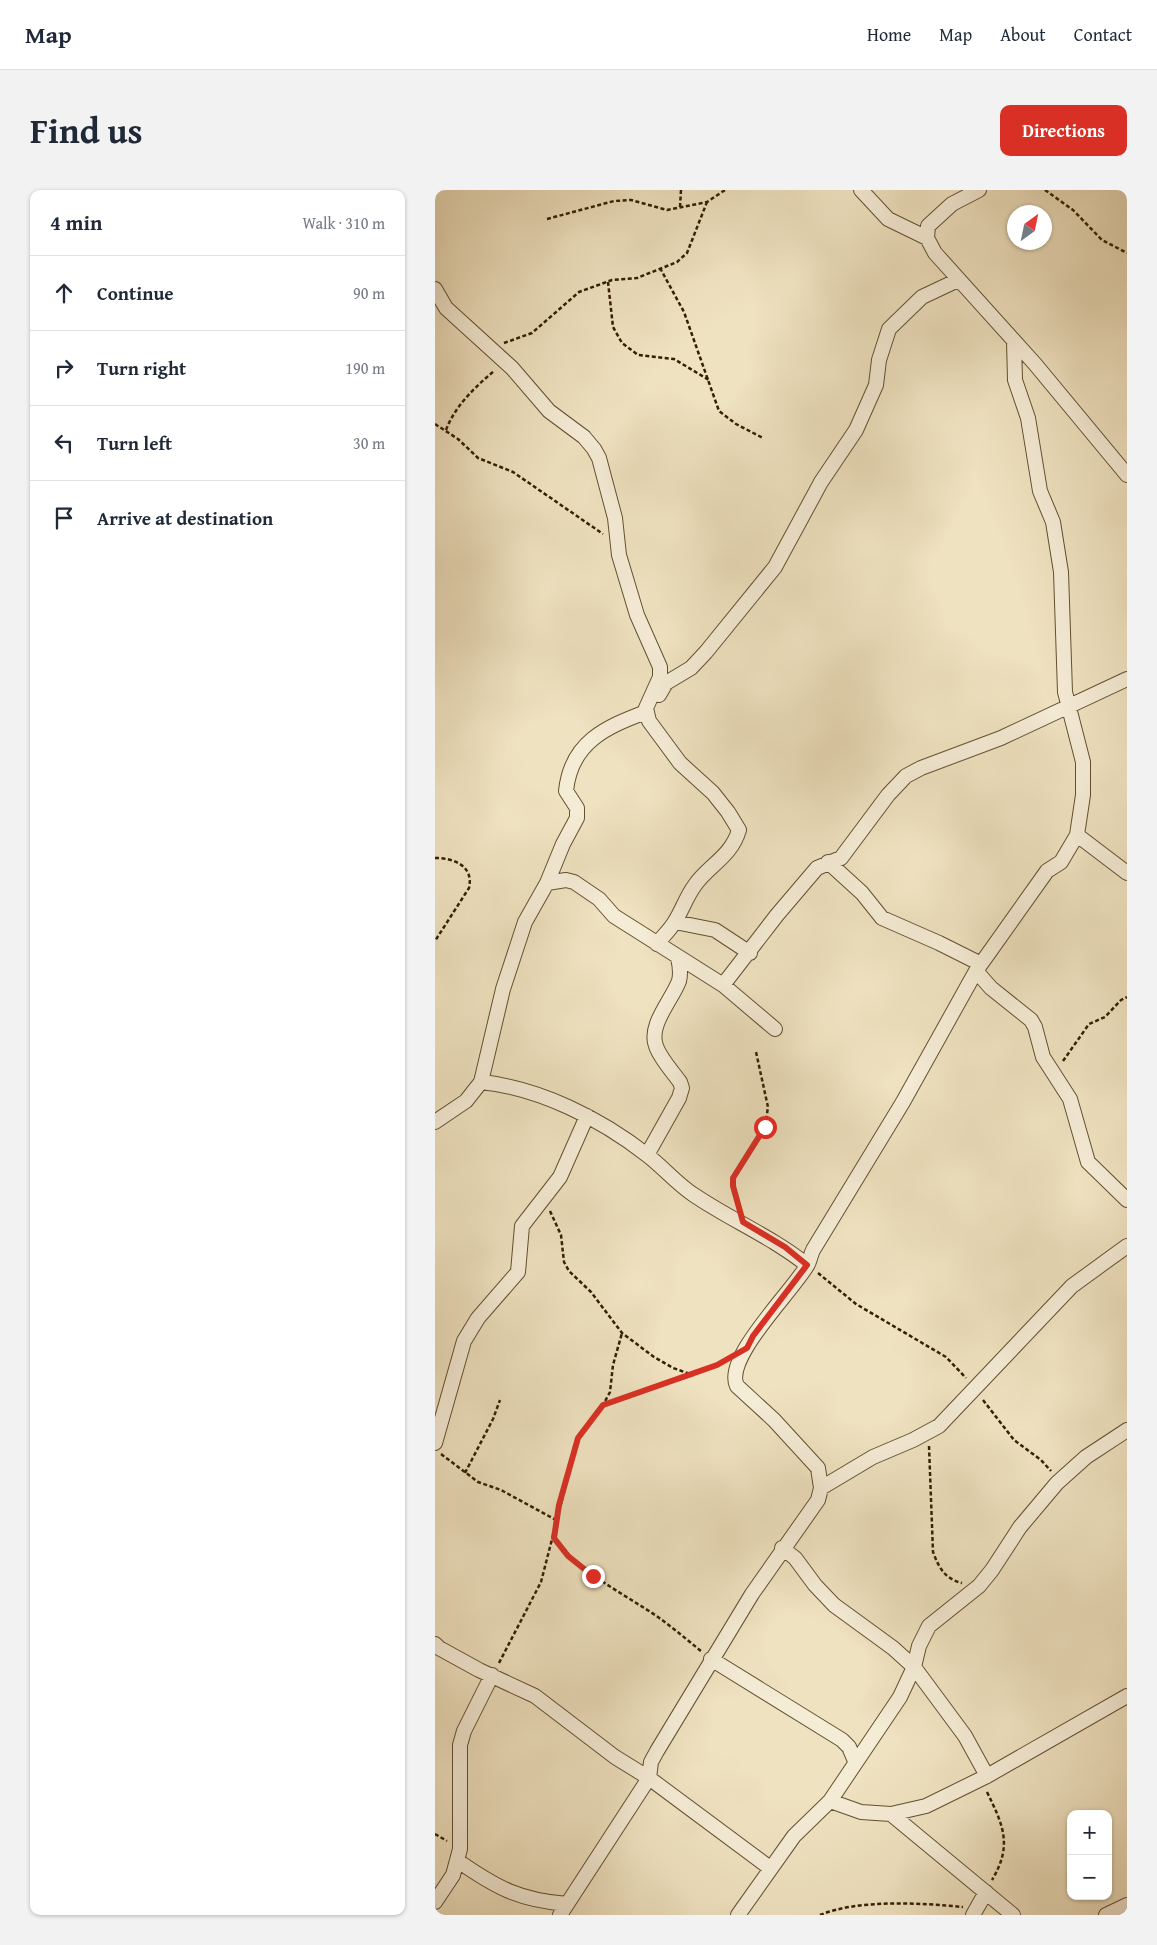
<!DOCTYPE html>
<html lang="en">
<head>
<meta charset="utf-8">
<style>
  :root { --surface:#fff; --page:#f2f2f3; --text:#1f2937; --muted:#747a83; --line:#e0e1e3; --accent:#d93025 }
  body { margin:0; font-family:"Gentium Book Plus",serif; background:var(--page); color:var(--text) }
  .controls { position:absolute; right:15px; bottom:15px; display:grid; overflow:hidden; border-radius:10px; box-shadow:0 1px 4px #0004 }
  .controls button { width:45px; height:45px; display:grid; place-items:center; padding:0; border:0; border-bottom:1px solid var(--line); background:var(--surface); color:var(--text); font:25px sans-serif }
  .compass { position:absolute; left:572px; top:15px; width:45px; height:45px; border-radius:50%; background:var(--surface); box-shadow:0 1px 4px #0004; rotate:33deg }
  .stop { position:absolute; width:15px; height:15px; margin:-11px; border:4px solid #d93025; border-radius:50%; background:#fff }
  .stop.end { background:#d93025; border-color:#fff; box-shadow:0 1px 5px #0008 }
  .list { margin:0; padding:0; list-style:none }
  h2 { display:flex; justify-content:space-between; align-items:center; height:65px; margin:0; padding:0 20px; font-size:21px }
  h2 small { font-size:16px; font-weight:400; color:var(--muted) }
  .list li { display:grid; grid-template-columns:32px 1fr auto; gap:15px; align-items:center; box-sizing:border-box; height:75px; padding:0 20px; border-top:1px solid var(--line) }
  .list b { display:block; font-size:19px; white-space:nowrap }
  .list em { font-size:16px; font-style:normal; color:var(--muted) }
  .icon { flex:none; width:28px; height:28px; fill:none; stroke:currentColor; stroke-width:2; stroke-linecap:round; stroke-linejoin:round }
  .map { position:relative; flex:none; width:692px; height:1725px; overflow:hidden; border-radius:10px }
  header { display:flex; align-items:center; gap:30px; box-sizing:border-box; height:70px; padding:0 25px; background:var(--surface); border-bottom:1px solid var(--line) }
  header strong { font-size:24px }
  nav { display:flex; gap:28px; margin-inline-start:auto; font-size:18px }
  .intro { display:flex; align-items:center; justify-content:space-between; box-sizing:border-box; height:120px; padding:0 30px }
  h1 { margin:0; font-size:35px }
  .button { padding:12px 22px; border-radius:10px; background:var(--accent); color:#fff; font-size:18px; font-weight:700 }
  main { display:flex; gap:30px; padding:0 30px }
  aside { flex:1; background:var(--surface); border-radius:10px; box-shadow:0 1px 4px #0004 }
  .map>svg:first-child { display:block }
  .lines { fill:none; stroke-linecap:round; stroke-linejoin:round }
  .minor-casing { stroke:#625031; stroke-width:16 }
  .path { stroke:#331f01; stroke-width:2.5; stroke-dasharray:4 2.5; stroke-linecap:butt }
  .minor { stroke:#f5ecd6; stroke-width:14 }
  .route { stroke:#d93025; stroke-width:6 }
</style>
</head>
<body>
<header>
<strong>Map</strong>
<nav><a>Home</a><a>Map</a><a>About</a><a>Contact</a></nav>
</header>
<div class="intro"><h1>Find us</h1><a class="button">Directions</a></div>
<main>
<aside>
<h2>4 min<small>Walk · 310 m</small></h2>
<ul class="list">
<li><svg class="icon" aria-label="ahead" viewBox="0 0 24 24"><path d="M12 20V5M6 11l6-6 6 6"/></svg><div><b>Continue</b></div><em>90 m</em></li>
<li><svg class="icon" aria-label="right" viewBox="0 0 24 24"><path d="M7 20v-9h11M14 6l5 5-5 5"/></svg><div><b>Turn right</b></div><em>190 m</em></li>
<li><svg class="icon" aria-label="left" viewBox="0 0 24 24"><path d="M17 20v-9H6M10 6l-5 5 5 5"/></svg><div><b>Turn left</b></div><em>30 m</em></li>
<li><svg class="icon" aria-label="arrive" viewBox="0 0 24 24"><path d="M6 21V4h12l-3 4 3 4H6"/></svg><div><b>Arrive at destination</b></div></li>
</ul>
</aside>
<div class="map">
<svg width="692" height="1725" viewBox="0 0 692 1725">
  <rect width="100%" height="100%" fill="#efe2c0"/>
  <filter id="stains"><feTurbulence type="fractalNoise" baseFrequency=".004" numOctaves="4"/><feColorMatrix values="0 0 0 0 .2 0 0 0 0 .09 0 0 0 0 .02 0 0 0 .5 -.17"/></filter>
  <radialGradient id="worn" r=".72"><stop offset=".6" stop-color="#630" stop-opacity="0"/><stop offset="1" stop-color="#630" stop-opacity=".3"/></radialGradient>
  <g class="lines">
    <defs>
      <path id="minor" d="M426 0 453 29 492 48
        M544 0 517 14 493 36 492 48 500 63 600 174 692 285
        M0 99 11 118 77 178 114 221 149 247 159 259 164 268 180 328 184 365 202 425 225 477V487L211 518 214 531 245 573 278 603 293 622 304 640C296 667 274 675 260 695 251 707 247 721 239 733 234 741 227 747 222 754
        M224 505 231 493 256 478 271 462 340 377 386 292 421 240 441 195 444 170 454 139 487 107 523 90
        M642 645 692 683
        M393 672 427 703 447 728 504 753 546 774
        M112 693 131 690 139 692 164 709 179 726 288 795 340 839
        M240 732 280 740 315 763
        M541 781 556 798 596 830 600 837 608 867 635 909 653 972 692 1010
        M288 795 342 725 382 678 406 668 453 605 471 586 486 578 566 548 692 489
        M46 892C105 898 166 929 212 965 228 977 242 994 259 1005 296 1030 337 1047 372 1075
        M0 932 31 911 46 892 68 799 90 732 112 693 128 654 142 628V618L131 601C136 552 171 537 211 522
        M212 965 244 908 247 898 245 892C237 881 225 868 221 856 213 835 237 810 244 791 246 783 245 776 243 768
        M0 1253 29 1151 43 1128 83 1082 87 1036 125 987 152 926
        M386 1298 438 1267 478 1250 504 1236 637 1096 692 1056
        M347 1358 360 1368 380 1395 399 1415 458 1458 479 1477 530 1546 552 1586
        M0 1454 4 1458 44 1480 100 1506 180 1567 214 1588 335 1678
        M276 1469 407 1550 414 1557 420 1571
        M395 1611 426 1622 456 1624 491 1616 552 1586 692 1506
        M456 1624 578 1725
        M23 1671C62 1698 84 1710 132 1714
        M0 1712 18 1685 25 1659V1555L29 1541 57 1485
        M125 1725 214 1588 216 1572 222 1561 317 1404 383 1310 386 1298 383 1278 339 1230 302 1196C288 1168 359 1100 373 1074 375 1070 376 1064 378 1060L468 912 541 781 612 681 626 672 642 645 648 605V572L630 502 626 382 618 332 605 301 593 228 580 190 579 151
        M303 1725 359 1646 395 1611 465 1507 479 1477 484 1456 494 1436 544 1396 557 1380 585 1337 622 1293 651 1267 692 1240
        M538 1725 551 1702
        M671 1725 692 1715"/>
    </defs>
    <use href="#minor" class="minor-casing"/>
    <path class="path" d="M610 0 638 20 667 50 692 63
      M245 17 246 0
      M112 29 179 11 196 10 232 20 272 12 290 0
      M225 78 249 122 284 221 301 234 328 248
      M173 92 178 137 187 153 203 165 239 169 274 190
      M69 153 97 143 144 102 177 90 202 88 242 72 252 63 272 12
      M0 234 23 249 43 268 78 282 168 344
      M11 240C20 216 40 197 59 181
      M0 668C19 668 39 676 34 698L0 751
      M628 871 654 834 670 827 686 810 692 807
      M303 1017 297 996 298 988 330 937 333 917 321 862
      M115 1021 126 1045 129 1072 134 1081 156 1102 187 1143 219 1167 238 1178 258 1185
      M383 1083 421 1114 511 1167 531 1188
      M548 1210 579 1250 606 1270 616 1281
      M168 1215 258 1185 291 1170
      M494 1256 498 1362C504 1378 510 1389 527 1393
      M6 1264 43 1292 66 1300 121 1330
      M30 1283 58 1229 65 1210
      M119 1348C146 1383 184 1401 220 1425 236 1436 251 1449 266 1461
      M64 1473 106 1392 143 1248 168 1215 175 1202 178 1175 187 1143
      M552 1602C568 1635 578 1655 557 1690
      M0 1644 12 1651
      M385 1725C424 1709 486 1713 528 1717"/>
    <use href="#minor" class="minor"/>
  </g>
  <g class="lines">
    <path class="route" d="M158 1386 133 1366 119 1348 124 1315 143 1248 168 1215 282 1175 312 1158 318 1146 372 1075 350 1057 308 1032 298 996V988L330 937"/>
  </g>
  <rect width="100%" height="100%" filter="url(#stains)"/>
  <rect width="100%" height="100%" fill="url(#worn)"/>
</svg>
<div class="controls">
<button>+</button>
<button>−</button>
</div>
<svg class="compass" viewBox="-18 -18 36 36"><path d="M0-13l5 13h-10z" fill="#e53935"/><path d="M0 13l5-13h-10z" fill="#747a83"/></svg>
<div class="stop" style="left:330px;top:937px"></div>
<div class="stop end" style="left:158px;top:1386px"></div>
</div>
</main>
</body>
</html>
